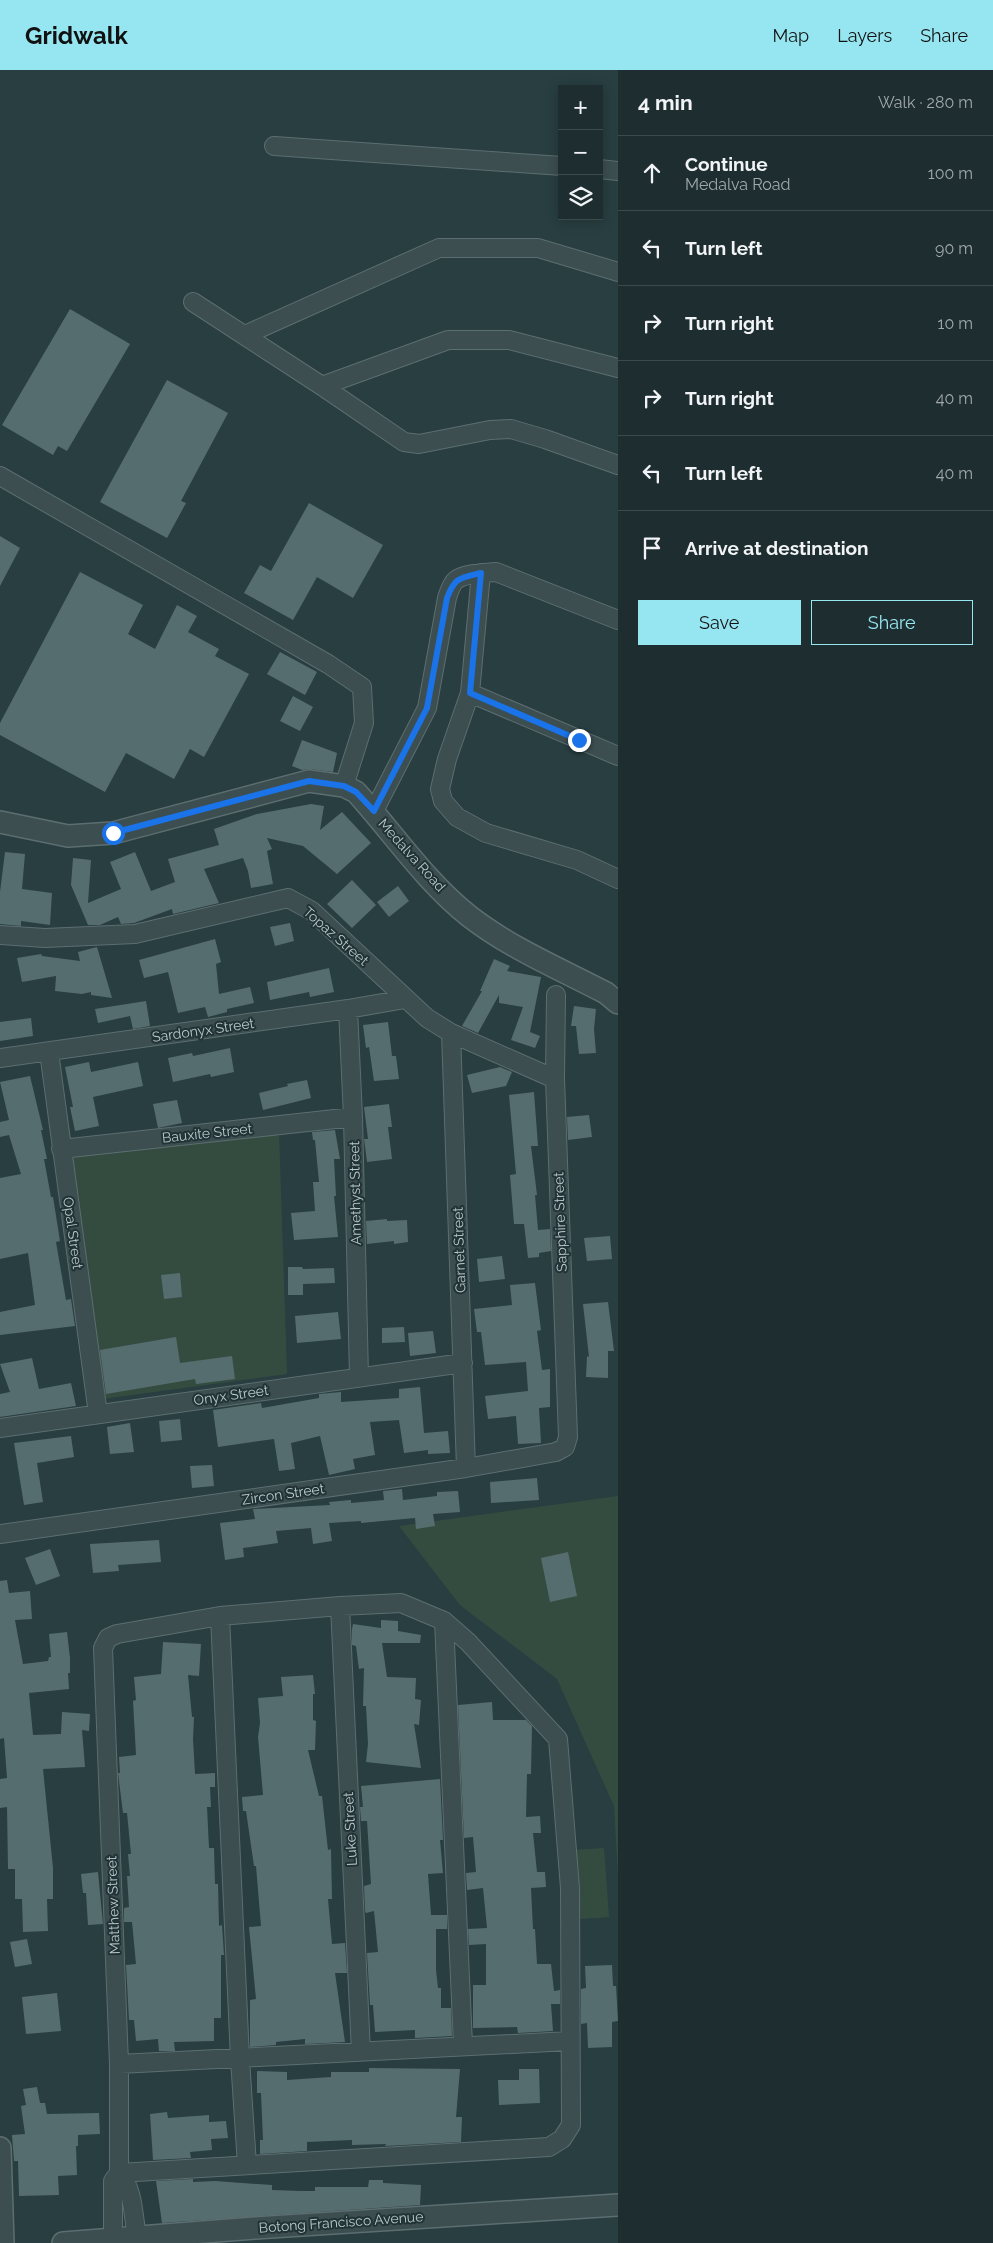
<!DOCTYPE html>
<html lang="en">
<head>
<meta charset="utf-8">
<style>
  :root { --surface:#1e2e30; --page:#263638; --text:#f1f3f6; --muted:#a1a8ab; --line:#3c4a4c; --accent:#96e6f2 }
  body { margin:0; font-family:Raleway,sans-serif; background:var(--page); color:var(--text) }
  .controls { position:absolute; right:15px; top:15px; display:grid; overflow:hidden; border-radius:0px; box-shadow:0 2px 12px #0003 }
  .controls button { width:45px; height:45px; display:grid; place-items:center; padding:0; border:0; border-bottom:1px solid var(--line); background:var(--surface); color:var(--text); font:25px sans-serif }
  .stop { position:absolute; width:15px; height:15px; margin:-11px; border:4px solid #1a73e8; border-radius:50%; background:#fff }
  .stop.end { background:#1a73e8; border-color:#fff; box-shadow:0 1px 5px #0008 }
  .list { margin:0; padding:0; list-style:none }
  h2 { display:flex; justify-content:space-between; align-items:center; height:65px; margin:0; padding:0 20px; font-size:21px }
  h2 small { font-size:16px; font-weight:400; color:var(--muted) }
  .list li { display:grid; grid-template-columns:32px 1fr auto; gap:15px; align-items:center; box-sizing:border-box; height:75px; padding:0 20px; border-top:1px solid var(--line) }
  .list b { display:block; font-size:19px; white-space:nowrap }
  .list p { margin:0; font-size:16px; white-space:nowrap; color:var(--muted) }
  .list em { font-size:16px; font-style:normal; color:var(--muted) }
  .actions { display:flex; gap:10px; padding:15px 20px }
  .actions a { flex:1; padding:11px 0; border:1px solid var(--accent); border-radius:0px; text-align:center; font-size:18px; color:var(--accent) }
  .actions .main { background:var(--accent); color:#111 }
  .icon { flex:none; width:28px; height:28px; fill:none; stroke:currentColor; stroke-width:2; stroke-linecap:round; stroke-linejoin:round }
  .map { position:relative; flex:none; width:618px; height:2173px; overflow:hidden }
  header { display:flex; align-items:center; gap:30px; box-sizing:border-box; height:70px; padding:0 25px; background:var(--accent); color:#111 }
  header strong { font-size:24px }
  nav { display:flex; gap:28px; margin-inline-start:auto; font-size:18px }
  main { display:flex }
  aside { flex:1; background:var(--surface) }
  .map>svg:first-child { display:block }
  .green { fill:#344c40 }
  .building { fill:#566d70 }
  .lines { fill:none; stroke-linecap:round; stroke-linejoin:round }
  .minor-casing { stroke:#5d6e71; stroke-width:20 }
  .tertiary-casing { stroke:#5d6e71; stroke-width:24 }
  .minor { stroke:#3c4e50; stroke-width:18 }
  .tertiary { stroke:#3c4e50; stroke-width:21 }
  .route { stroke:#1a73e8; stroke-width:6 }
  .labels { text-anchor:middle; stroke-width:4; stroke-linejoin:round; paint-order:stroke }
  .street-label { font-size:14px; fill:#b9c8cb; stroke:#213336 }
</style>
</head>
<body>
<header>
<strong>Gridwalk</strong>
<nav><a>Map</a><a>Layers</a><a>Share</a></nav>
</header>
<main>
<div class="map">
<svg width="618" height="2173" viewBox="0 0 618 2173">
  <rect width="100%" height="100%" fill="#283e40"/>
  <path class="green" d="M279 1062 287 1304 102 1329 68 1086Z
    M618 1426V1806L614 1736 557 1609 460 1535 399 1456Z
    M604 1778 609 1847 579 1849 574 1780Z"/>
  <path class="building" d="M70 239 130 274 67 381 58 376 53 385 2 355Z
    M167 310 228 343 181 431 186 433 167 468 100 432Z
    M309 433 383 475 353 528 317 507 293 550 244 523 260 495 271 501Z
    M0 466 20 478 0 516Z
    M80 502 143 535 128 564 155 579 177 535 197 546 188 562 219 579 215 586 249 604 204 687 190 679 174 709 126 683 105 722 0 665V653Z
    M280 582 317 602 305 625 267 604Z
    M293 626 313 637 300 661 280 651Z
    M302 670 337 683 333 702 311 699 302 700 292 696Z
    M311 734 324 736 320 760 342 742 371 773 337 804 303 776 267 768 272 779 267 781 273 814 251 818 248 801 243 788 204 799 219 833 173 844 172 839 134 853 121 854 118 847 100 855H88L71 815 73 788 91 790 88 833 121 819 110 792 135 782 151 821 175 812 168 789 219 775 214 759 257 744Z
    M5 782 25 784 22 819 52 823 50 855 21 851V856L0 854V822Z
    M352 810 376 835 352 858 327 834Z
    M398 816 409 831 389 847 377 832Z
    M290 853 294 871 275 876 270 857Z
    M215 869 221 892 216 894 219 924 250 917 254 933 227 939V942L208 947 205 937 178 943 168 902 144 908 139 890Z
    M97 877 112 928 91 925V922L82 924 55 921 56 906 22 912 17 888 41 884 42 886 80 891 78 882Z
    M494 889 510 896 507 901 541 907 530 962 540 966 535 978 511 970 523 937 499 933V925L478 963 462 956 482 921H480Z
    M329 898 334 922 310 927 309 922 270 930 267 912Z
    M146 931 150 956 133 959 130 946 98 953 95 939Z
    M574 936 596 939 594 959 596 983 579 984 576 956H571Z
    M31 948 33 966 0 971V952Z
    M388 952 392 986H396L399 1009 374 1011 369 977 366 978 363 955Z
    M230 978 234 1002 211 1007 210 1004 173 1012 168 988 192 983 193 986Z
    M89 992 91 1002 138 992 143 1016 93 1027 99 1056 75 1061 70 1037H73L65 997Z
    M500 997 512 1002 506 1016 472 1023 467 1005Z
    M30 1006 43 1060H41L47 1089H44L51 1127H53L60 1171 56 1172 66 1230 71 1229 75 1256 0 1265V1242L35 1235 28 1183 0 1189V1108L21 1104 9 1065 0 1067V1052L9 1050 0 1012Z
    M307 1010 311 1028 263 1040 259 1023 288 1016 287 1014Z
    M534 1022 538 1076H531L537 1125H535L538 1160 550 1159 551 1181 539 1183V1187L528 1188 524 1154H514L510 1105 516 1104 509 1025Z
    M177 1030 182 1053 158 1058 153 1034Z
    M389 1034 392 1057H388L392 1089 367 1092 364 1069H368L364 1037Z
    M589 1045 592 1067 568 1070 567 1047Z
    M335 1060 340 1089H334L336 1126H334L338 1167 294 1170 291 1143 315 1141 313 1112H319L315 1070H313L312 1062Z
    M387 1149V1151L407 1150 408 1172 394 1174V1171L367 1174 366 1151Z
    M610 1166 612 1189 587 1191 584 1168Z
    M502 1186 505 1209 479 1212 477 1189Z
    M288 1197H302L303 1199 334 1198 335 1213 303 1214V1225H288Z
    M180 1203 182 1227 164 1229 161 1205Z
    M535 1213 541 1260 537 1261 542 1300 550 1299V1337L539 1338 541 1373 518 1374 516 1346 488 1349 485 1326 528 1321 526 1292 485 1295 481 1262H477L474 1239 512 1235 510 1215Z
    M608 1232 614 1281H608V1308L586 1307 587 1286 589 1287 583 1234Z
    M338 1242 341 1269 297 1273 295 1246Z
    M404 1257 405 1272 382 1273V1258Z
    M433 1261 436 1283 410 1286 408 1263Z
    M176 1267 180 1293 232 1286 235 1309 196 1314 195 1309 106 1324 100 1280Z
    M32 1288 39 1319 71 1313 76 1336 0 1347V1324L10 1322 0 1294Z
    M420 1317 424 1363 448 1361 450 1383 428 1384V1380L404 1383 399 1350 370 1352 375 1385 353 1389 355 1399 329 1405 320 1366 291 1373 295 1399 279 1401 274 1369 218 1377 213 1340 261 1333 262 1338 319 1328V1324L341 1322V1332L399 1328V1319Z
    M180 1349 182 1370 161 1372 159 1351Z
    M130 1353 134 1382 110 1384 107 1357Z
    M71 1366 74 1387 37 1393 43 1432 24 1435 14 1373Z
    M212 1395 214 1416 192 1418 190 1396Z
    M537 1408 539 1430 491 1433 490 1412Z
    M402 1419 403 1430 437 1426V1422L458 1421 460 1442 433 1444 435 1456 416 1459 415 1448 361 1453V1451L329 1453 332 1471 313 1474 311 1458 276 1461 278 1473 243 1478 244 1487 225 1490 220 1453 255 1449 253 1439 330 1435 329 1432 351 1430V1433L384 1430 383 1421Z
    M159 1470 161 1492 118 1495 119 1501 93 1503 90 1474Z
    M50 1479 60 1506 36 1515 25 1488Z
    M568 1482 577 1526 550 1532 541 1488Z
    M7 1510 9 1523 30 1521 32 1549 15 1550 23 1594 48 1591 49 1587H51L49 1564 67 1562 70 1588V1603H68L69 1619 29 1623 33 1665 61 1664 62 1642 90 1644 89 1661 82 1660 85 1697 43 1699 53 1798V1829H47L48 1861 23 1862 22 1829H15V1799H8L7 1737 0 1738V1709L7 1708 4 1668 0 1669V1511Z
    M381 1550 398 1551V1561L421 1565 420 1573H382L387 1607 416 1608 415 1629 421 1630 419 1655 414 1654 421 1698 366 1692 368 1674 366 1636H363L364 1598 359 1599 356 1576 352 1575V1559L353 1554 381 1558Z
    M163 1572 201 1574 199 1606 188 1605 192 1647H194L193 1669 195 1704 215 1703V1717H210L211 1737H207L209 1778H214L215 1814H218L219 1856 222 1855 224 1885H221V1948H214V1971L174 1972 175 1981H159L158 1969 136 1971 134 1950H129L126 1895 136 1894 132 1852H124V1838L129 1837 127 1806H130L128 1784H131L127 1743H123L118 1703H120L119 1687 136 1685 133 1631 136 1630 134 1607 161 1604Z
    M313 1605 315 1624H313V1650L316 1651 315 1680H308L319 1726H322L328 1780 331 1779 332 1829H328L332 1874 345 1873 347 1903H335L345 1972 305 1974V1969L276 1972V1975L250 1977V1930L256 1929 249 1857 261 1856 256 1796H254L246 1741H243L242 1727 263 1725 258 1667 260 1653 258 1628 283 1626 281 1607Z
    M492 1632 493 1650H526L532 1656 531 1704H527L526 1747 540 1746 541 1763H533L537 1802H545L546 1817 531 1818 533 1859H535L537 1894H551L554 1921 560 1920V1934H551L553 1961 518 1963 517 1957 473 1958V1915H486V1874L469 1875 468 1859 487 1858 483 1818 467 1820 466 1803 476 1802 473 1767 464 1768 458 1635Z
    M440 1709 443 1770H440L443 1803 428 1804 431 1845H447V1859H436V1900L438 1918H441V1938H451L452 1966 415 1968V1960L375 1962 373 1935H370L367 1883 378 1882 374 1841 366 1843 365 1841 364 1816 371 1814 367 1751H361L360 1737H363L361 1716Z
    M98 1802 103 1854 88 1855 86 1823H83L81 1804Z
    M27 1869 32 1894 15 1897 10 1872Z
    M612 1895 613 1916H616L618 1951 612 1952V1977L588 1978 587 1953 581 1954V1919L586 1918 585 1896Z
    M57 1923 61 1961 26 1964 22 1927Z
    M369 1998 460 1999 456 2047H462L461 2072 385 2076 386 2074 352 2075V2070L307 2072V2081L260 2084V2070H263L261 2023H257V2001L287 2002V2010L331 2007V2002H369Z
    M519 1999H539L540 2033 499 2035 498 2010H519Z
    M37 2017 40 2033H45L47 2044 99 2043 100 2064 78 2065V2076H76L77 2105 58 2106 59 2125 19 2126 18 2091H14L12 2065 25 2064 21 2036 26 2035 23 2019Z
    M167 2042 168 2048 209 2045V2052L226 2051 228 2068 211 2069 212 2080 190 2082 191 2088 153 2090 150 2044Z
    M193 2109V2112L215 2111 272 2115V2120L300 2121H315V2117H368L369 2110H383V2113L421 2115 420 2135 162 2153 156 2111Z"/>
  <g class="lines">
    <defs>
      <path id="minor" d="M274 76 562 96
        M599 99 618 101
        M193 232 322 316 404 372 419 374 490 360 511 359 545 369 618 395
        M245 265 439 178H538L618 202
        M322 316 448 270H509L618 298
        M0 406 328 594 362 617 364 653 344 716
        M481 503 470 623 447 689 440 719 443 731 457 747 486 763 577 790 618 809
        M470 623 618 686
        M374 741 427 638 447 528C449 522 451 514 456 510 465 503 485 503 496 502L618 550
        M0 865 45 868 135 864 288 828 312 841 427 948 451 963 555 1009
        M348 939 353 1047 359 1307
        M451 963 466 1398
        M49 982 98 1344
        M0 988 348 939 405 929
        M61 1079 353 1047
        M0 1358 463 1293
        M0 1464 466 1398 556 1382 565 1377 568 1367 555 1009 556 925
        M340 1536 361 1982
        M220 1546 240 1989 247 2095
        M444 1551 463 1975
        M119 1994 570 1971
        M119 2103C134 2119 133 2146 137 2167
        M113 2169V2111L119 2103 549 2077 562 2069 571 2055 570 1818 558 1669 468 1572 444 1551 401 1533 340 1536 220 1546 117 1564 108 1568 103 1578 119 1994V2103"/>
      <path id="tertiary" d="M0 752 68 766 113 763 309 711 344 716 356 722C393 763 426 812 469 846 510 878 560 899 606 923L618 933
        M0 2078 3 2173
        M63 2173 255 2158 618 2135"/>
    </defs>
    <use href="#minor" class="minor-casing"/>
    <use href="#tertiary" class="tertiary-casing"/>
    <use href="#minor" class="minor"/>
    <use href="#tertiary" class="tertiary"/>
  </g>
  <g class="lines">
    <path class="route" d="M113 763 309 711 344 716 356 722 374 741 427 638 447 528C455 507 460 508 481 503L470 623 579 670"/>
  </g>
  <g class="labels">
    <g class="street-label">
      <text transform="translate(412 785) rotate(48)" y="5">Medalva Road</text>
      <text transform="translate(336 866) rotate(41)" y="5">Topaz Street</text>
      <text transform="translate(203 960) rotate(-8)" y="5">Sardonyx Street</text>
      <text transform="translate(207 1063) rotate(-6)" y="5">Bauxite Street</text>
      <text transform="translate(355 1123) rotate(-91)" y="5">Amethyst Street</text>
      <text transform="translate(560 1152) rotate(-92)" y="5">Sapphire Street</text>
      <text transform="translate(73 1163) rotate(82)" y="5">Opal Street</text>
      <text transform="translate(459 1180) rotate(-92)" y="5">Garnet Street</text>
      <text transform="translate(231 1325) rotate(-8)" y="5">Onyx Street</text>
      <text transform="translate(283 1424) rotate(-8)" y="5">Zircon Street</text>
      <text transform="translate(350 1759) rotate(-93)" y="5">Luke Street</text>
      <text transform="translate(113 1835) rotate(-92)" y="5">Matthew Street</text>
      <text transform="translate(341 2152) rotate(-4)" y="5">Botong Francisco Avenue</text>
    </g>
  </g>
</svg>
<div class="controls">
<button>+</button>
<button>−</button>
<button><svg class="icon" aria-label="layers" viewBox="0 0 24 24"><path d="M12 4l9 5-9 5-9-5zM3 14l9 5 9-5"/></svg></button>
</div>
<div class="stop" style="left:113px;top:763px"></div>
<div class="stop end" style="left:579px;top:670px"></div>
</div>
<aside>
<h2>4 min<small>Walk · 280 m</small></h2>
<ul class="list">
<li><svg class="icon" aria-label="ahead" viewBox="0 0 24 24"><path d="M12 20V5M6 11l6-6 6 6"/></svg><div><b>Continue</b><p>Medalva Road</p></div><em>100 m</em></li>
<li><svg class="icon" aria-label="left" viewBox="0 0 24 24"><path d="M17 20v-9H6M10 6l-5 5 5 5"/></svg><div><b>Turn left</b></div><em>90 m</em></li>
<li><svg class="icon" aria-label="right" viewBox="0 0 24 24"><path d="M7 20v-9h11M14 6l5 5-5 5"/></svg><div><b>Turn right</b></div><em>10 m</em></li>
<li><svg class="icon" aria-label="right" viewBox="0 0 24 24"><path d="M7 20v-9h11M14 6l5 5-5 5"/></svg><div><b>Turn right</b></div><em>40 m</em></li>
<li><svg class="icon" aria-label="left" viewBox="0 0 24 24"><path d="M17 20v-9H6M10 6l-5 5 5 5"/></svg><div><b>Turn left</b></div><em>40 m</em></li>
<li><svg class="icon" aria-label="arrive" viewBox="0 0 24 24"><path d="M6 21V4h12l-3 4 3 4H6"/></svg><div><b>Arrive at destination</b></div></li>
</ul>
<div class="actions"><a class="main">Save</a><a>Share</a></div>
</aside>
</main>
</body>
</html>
